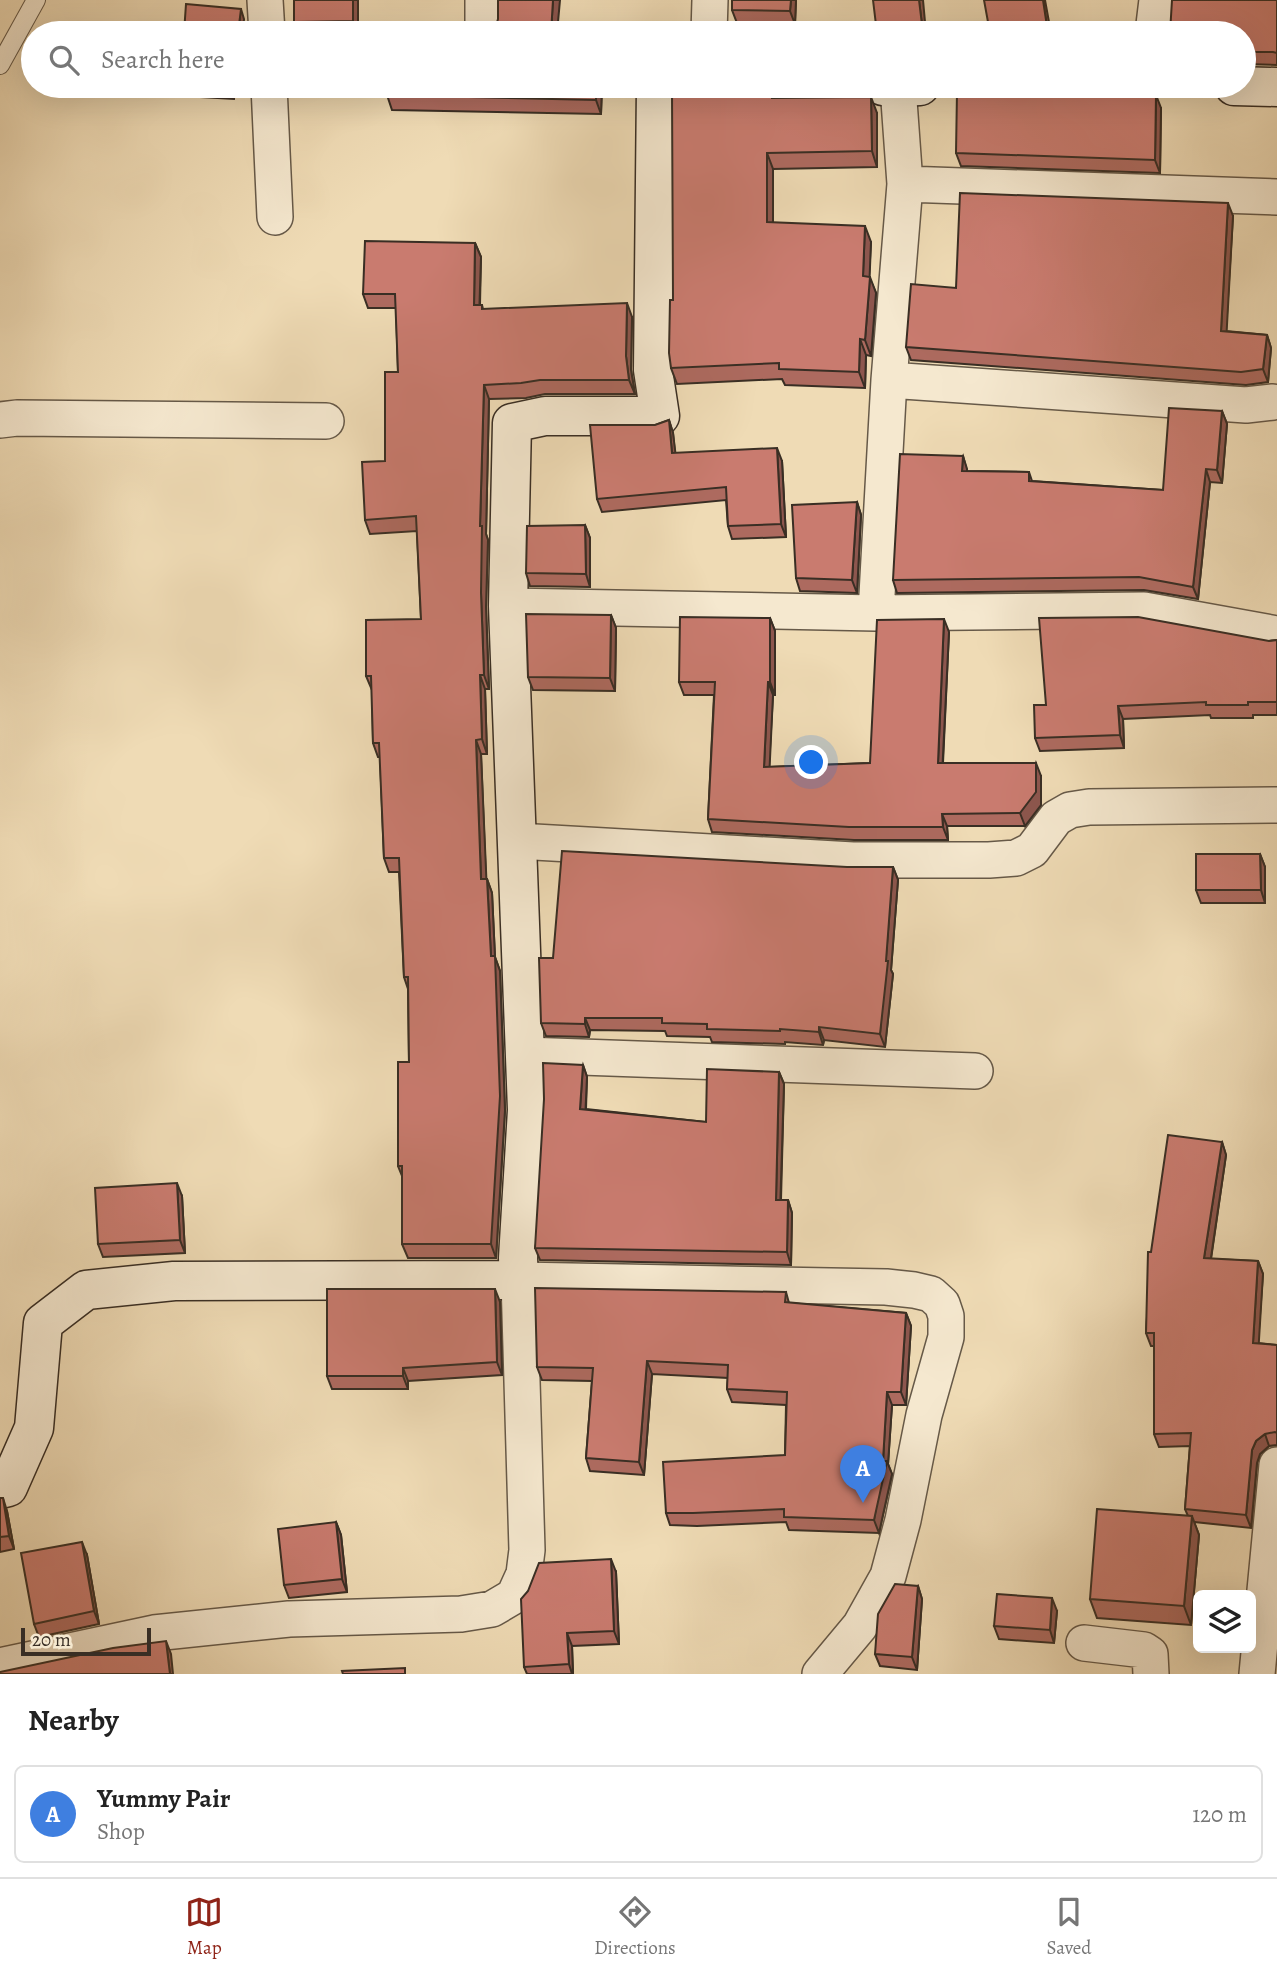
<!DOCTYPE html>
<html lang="en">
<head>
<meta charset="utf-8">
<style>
  :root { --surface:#fff; --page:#f6f6f6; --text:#222; --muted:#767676; --line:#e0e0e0; --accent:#8f2418 }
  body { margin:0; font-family:Alegreya,serif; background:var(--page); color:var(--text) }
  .controls { position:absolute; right:21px; bottom:21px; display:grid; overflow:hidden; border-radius:10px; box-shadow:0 7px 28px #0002 }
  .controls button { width:63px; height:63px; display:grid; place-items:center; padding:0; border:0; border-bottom:2px solid var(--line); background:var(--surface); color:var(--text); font:35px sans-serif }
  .scale { position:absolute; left:21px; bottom:18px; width:130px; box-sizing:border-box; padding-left:7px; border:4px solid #392e24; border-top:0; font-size:19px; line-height:24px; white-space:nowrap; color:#392e24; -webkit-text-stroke:5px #f5e8cf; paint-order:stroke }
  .you { position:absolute; left:812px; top:763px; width:24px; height:24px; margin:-18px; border:5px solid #fff; border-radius:50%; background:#1a73e8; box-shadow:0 0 0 10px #1a73e833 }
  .badge { display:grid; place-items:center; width:46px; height:46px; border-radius:50%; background:var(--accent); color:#fff; font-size:23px; font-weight:700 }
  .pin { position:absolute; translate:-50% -58px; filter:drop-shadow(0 2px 4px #0008) }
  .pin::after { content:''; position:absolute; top:37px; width:24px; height:21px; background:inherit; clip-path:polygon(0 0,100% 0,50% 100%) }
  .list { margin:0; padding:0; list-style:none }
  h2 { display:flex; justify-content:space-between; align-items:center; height:91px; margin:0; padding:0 28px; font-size:30px }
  h2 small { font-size:23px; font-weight:400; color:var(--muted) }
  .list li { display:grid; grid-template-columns:46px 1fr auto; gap:21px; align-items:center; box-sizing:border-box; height:98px; margin:0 14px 14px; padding:0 14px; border:2px solid var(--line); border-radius:10px }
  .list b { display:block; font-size:26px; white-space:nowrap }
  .list p { margin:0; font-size:23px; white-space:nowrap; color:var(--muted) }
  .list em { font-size:23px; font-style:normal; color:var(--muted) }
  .icon { flex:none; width:38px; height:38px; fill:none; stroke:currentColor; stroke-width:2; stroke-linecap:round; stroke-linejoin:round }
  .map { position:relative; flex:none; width:1277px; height:1674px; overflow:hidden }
  .search { position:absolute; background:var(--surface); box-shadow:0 7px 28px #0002; left:21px; right:21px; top:21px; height:77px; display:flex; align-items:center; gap:18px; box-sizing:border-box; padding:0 24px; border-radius:38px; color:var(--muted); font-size:26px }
  .sheet { height:203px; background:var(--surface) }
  nav { display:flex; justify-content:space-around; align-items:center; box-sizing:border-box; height:98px; border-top:2px solid var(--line); background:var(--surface); font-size:19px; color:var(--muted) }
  nav a { display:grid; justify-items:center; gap:4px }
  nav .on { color:var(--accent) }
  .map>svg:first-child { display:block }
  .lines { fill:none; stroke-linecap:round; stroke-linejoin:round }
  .lane-casing { stroke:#665948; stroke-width:20 }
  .street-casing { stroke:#665948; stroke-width:38 }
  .secondary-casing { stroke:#392e24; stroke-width:41 }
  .lane { stroke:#f5e8cf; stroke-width:18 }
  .street { stroke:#f5e8cf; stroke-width:35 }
  .secondary { stroke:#f5e8cf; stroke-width:38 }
  .wall { fill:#ad6a5f; stroke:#392e24; stroke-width:2 }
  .shaded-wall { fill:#8d564e; stroke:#392e24; stroke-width:2 }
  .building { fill:#c97b6f; stroke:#392e24; stroke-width:2 }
</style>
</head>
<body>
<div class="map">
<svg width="1277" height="1674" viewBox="0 0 1277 1674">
  <rect width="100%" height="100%" fill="#efdbb5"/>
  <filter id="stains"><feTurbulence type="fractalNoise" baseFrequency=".00286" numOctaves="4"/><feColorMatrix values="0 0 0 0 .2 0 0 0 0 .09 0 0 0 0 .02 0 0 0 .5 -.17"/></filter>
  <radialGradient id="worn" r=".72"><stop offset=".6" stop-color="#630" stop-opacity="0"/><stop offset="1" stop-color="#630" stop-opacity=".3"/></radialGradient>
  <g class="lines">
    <defs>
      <path id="lane" d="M0 65 36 0"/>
      <path id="street" d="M265 0 267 33
        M483 0V33
        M709 33 710 0
        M1153 33 1157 0
        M269 86 275 217
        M905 184 1277 197
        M889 380 1246 405 1273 402
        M0 420 17 418 326 421
        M508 606 876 613 1144 610 1277 634
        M876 613 889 380 905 184 898 87
        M517 841 853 860H989L1016 858 1032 850 1056 818 1070 810 1089 807 1277 805
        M525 1055 975 1071
        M1084 1643 1144 1650 1150 1654 1151 1674
        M0 1666 154 1633 289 1619 461 1614 492 1609 514 1596 524 1574 527 1550 519 1280 886 1287 914 1290 931 1294 942 1304 946 1316V1337L924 1415 903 1520 888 1576 860 1626 820 1674
        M1257 1674 1277 1465"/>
      <path id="secondary" d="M883 86 898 87 920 86
        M1234 86 1277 87
        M0 1489 8 1487 34 1428 43 1323 86 1290 174 1281 519 1280 518 1258 527 1110 508 606 512 423 545 416H660L653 370 656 86"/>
    </defs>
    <use href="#lane" class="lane-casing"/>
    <use href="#street" class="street-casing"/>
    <use href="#secondary" class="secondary-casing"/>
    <use href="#lane" class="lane"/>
    <use href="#street" class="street"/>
    <use href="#secondary" class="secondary"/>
  </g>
  <path class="wall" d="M358 0V33H298L294 22Z
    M732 0H796L795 24 737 23 732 10Z
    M1277 0V65L1244 64V33Z
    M179 86H235L234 99 183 96Z
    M602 86 601 114 392 110 387 95Z
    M998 86H1059L1060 94 1161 108 1160 173 961 166 956 153 999 93Z
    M772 98 877 113V167L773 169V223L871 242 869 277 876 293 871 356 866 355 865 388 785 385 782 379 677 384 671 368 673 300Z
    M1233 216 1226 331 1267 335 1271 348 1268 382 1246 385 911 360 906 347 956 288Z
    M475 243 481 257 480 305H482L483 309 632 317 631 370 635 394H545L526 398 489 399 486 534 488 540 486 607 489 689H485L487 754H481L486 879H487L492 893 495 957 500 971 505 1110 496 1258H408L402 1244V1176L398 1166 409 1062 408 989 404 977 399 872H389L384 858 380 757H378L373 743 372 690 366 676 421 619 417 531 370 534 365 520 385 461 398 372 396 308H368L363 294Z
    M1222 411 1227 424 1222 483 1210 482 1198 599 1144 590 897 593 893 580 963 456 967 471 1029 472 1032 481 1163 490Z
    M669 420 673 433 675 453 782 461 786 537 732 539 728 526 726 500 602 512 597 499 655 425Z
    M857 502 861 515 857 593 800 591 796 578Z
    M585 525 590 538V587L530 586 526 573Z
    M611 615 616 628 615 691 533 690 528 677Z
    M770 618 775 631V695H773L769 767 870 763 949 632 943 763 1041 776V805L1025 826H947L948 840H854L712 832 708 819 714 695H684L679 682Z
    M1277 640V715H1253V718H1211L1210 715 1123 719 1124 748 1040 751 1035 738 1046 705 1269 641Z
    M1260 854 1265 867V903H1201L1196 890Z
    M847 867H893L898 880 891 970 893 974 885 1047 824 1040 823 1045 785 1042V1044L712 1042 710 1037 667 1036 665 1031 590 1030 589 1037 546 1036 541 1023 553 958Z
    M583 1065 587 1077 586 1109 706 1122 779 1072 784 1084 781 1200H788L792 1213 791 1265 540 1260 535 1248Z
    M1222 1142 1226 1155 1211 1259 1258 1261 1263 1274 1258 1343 1277 1345V1445L1269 1446 1260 1454 1257 1463 1251 1528 1194 1522 1199 1535 1191 1625 1097 1618 1090 1599 1188 1516 1185 1509 1190 1446 1159 1447 1154 1434V1346H1151L1146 1333 1151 1252Z
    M182 1196 185 1253 103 1257 98 1244Z
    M786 1292 789 1303 906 1313 911 1326 906 1405H892L888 1464 892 1474 879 1533 789 1530 786 1522 697 1526 670 1525 666 1513 785 1455 786 1405 732 1402 727 1389 728 1378 652 1374 644 1475 590 1471 586 1458 592 1381 542 1380 537 1367Z
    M500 1302 502 1375 408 1381V1389H332L327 1376Z
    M0 1498 7 1511 14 1549 0 1552Z
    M336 1522 341 1535 347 1592 289 1598 284 1585Z
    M87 1555 99 1624 39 1637 34 1624Z
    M616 1572 619 1644 572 1646 573 1674H527L524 1667Z
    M918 1586 922 1599 917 1670 880 1666 875 1654Z
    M1057 1611 1054 1643 999 1639 994 1626Z"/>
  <path class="shaded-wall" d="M353 0H358V33L353 21Z
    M553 0H560L557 33H551Z
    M791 0H796L795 24 790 11Z
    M919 0H923L926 33H923Z
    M1043 0H1045L1051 33H1048Z
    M241 9 244 19 243 33H238Z
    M231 86H235L234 99 230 88Z
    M596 86H602L601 114 596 100Z
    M1056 86H1059L1062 107 1058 94Z
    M1156 95 1161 108 1160 173 1155 160Z
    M871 97 877 113V167L872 151Z
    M767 153 773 169V238L767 222Z
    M1228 203 1233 216 1226 343 1221 331Z
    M865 226 871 242 869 292 863 276Z
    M475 243 481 257 479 319 474 305Z
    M870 277 876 293 871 356 865 340Z
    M627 303 632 317 631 370 635 394 629 380 626 356Z
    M1267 335 1271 348 1268 382 1263 369Z
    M860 339 866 355 865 388 859 372Z
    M484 385 489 399 486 534 488 540 486 607 489 689 484 675 481 593 480 526Z
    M1222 411 1227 424 1222 483 1217 470Z
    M669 420 673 433 677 466 672 453Z
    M777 448 782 461 786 537 781 524Z
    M963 456 967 469V483L962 471Z
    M1206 469 1210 482 1198 599 1193 587Z
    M857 502 861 515 857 593 852 580Z
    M585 525 590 538V587L586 574Z
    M611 615 616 628 615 691 610 678Z
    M770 618 775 631V695L770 682Z
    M944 619 949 632 942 776 938 763Z
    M480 675 485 689 487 754 482 739Z
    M768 682 773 695 769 780 764 767Z
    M1118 706 1123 719 1124 748 1120 735Z
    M476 740 481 754 487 893 481 879Z
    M1036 763 1041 776V805L1025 826 1020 813Z
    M942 814 947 826 948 840 943 827Z
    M1260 854 1265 867V903L1261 890Z
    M893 867 898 880 891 970 893 974 885 1047 880 1034Z
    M487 879 492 893 495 957 500 971 505 1110 496 1258 491 1244V956Z
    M585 1018 590 1030 589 1037 585 1024Z
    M819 1027 824 1040 823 1045 819 1032Z
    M583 1065 587 1077 585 1121 580 1109Z
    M779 1072 784 1084 780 1213 776 1200Z
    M1222 1142 1226 1155 1209 1271 1204 1258Z
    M177 1183 182 1196 185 1253 180 1240Z
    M788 1200 792 1213 791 1265 787 1252Z
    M1258 1261 1263 1274 1258 1356 1253 1343Z
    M495 1289 500 1302 502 1375 497 1362Z
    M906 1313 911 1326 906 1405 901 1392Z
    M647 1361 652 1374 644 1475 639 1462Z
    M403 1368 408 1381V1389L403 1376Z
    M887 1392 892 1405 888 1464 892 1474 879 1533 874 1520 883 1461Z
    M1265 1434 1269 1446 1260 1454 1257 1463 1251 1528 1246 1515 1252 1450 1256 1441Z
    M3 1498 7 1511 14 1549 9 1536Z
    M1192 1516 1199 1535 1191 1625 1184 1606Z
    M336 1522 341 1535 347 1592 342 1579Z
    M82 1542 87 1555 99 1624 94 1611Z
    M611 1559 616 1572 619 1644 614 1631Z
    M918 1586 922 1599 917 1670 912 1657Z
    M1052 1598 1057 1611 1054 1643 1050 1630Z
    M567 1633 572 1646 573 1674H572L569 1664Z
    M166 1641 171 1654 173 1674H170Z"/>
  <path class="building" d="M294 0H353V21L294 22Z
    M498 0H553L551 33H490L495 29 498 19Z
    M732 0H791L790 11 732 10Z
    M873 0H919L923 33H877Z
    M984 0H1043L1048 33H990Z
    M1172 0H1277V53L1273 52H1244V33H1170Z
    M186 4 241 9 238 33H184Z
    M187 86H231L230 88Z
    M387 86H596V100L387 95Z
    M998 86H1056L1058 94 1156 95 1155 160 956 153 957 92 999 93Z
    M672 93 772 96V98L871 97 872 151 767 153V222L865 226 863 276 870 277 865 340 860 339 859 372 779 369V363L671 368 669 353 670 300H673Z
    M960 193 1228 203 1221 331 1267 335 1263 369 1241 372 906 347 911 284 956 288Z
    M365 241 475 243 474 305H482V309L627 303 626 356 629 380H540L521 383 484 385 480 526H482L481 593 484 675H480L482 739 476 740 481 879H487L491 956H495L500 1096 491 1244H402V1166H398V1062H409L408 977H404L399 858H384L379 743H373L371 676H366V620L421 619 416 516 365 520 362 462 385 461V372H398L395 294H363Z
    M1169 408 1222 411 1217 470 1206 469 1193 587 1139 577 893 580 900 454 963 456 962 471 1029 472V481L1163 490Z
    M669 420 672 453 777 448 781 524 728 526 726 487 597 499 590 425H655Z
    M857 502 852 580 796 578 792 505Z
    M585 525 586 574 526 573 527 526Z
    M526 614 611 615 610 678 528 677Z
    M680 617 770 618V682H768L764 767 870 763 877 620 944 619 938 763H1036V792L1020 813 942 814 943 827H849L708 819 715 682H679Z
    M1138 617 1269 641 1277 640V702H1248V705H1206V702L1118 706 1120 735 1035 738 1034 705H1046L1039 618Z
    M562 851 847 867H893L886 961H888L880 1034 819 1027V1032L780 1029V1031L707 1029V1024L662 1023V1018H585V1024L541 1023 539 958H553Z
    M1196 854H1260L1261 890H1196Z
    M543 1063 583 1065 580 1109 706 1122 707 1069 779 1072 776 1200H788L787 1252 535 1248 544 1099Z
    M1168 1135 1222 1142 1204 1258 1258 1261 1253 1343 1277 1345V1433L1275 1432 1265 1434 1256 1441 1252 1450 1246 1515 1185 1509 1191 1433 1154 1434V1333H1146L1148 1252H1151Z
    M177 1183 180 1240 98 1244 95 1188Z
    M535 1288 786 1292 785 1302 906 1313 901 1392H887L883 1461H887L874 1520 784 1517V1509L693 1513H666L663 1462 785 1455 787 1392 727 1389 728 1365 647 1361 639 1462 586 1458 593 1368 537 1367Z
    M327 1289H495L497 1362 403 1368V1376H327Z
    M0 1498H3L9 1536 0 1537Z
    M1097 1509 1192 1516 1184 1606 1090 1599Z
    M336 1522 342 1579 284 1585 278 1529Z
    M82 1542 94 1611 34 1624 21 1553Z
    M611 1559 614 1631 567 1633 569 1664 524 1667 521 1599 528 1591 539 1563Z
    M895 1584 918 1586 912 1657 875 1654 878 1614Z
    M997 1594 1052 1598 1050 1630 994 1626Z
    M166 1641 170 1674H0V1672L113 1648Z
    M405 1668V1674H343L342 1671Z"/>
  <rect width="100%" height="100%" filter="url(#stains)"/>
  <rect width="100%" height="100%" fill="url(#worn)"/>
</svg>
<div class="controls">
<button><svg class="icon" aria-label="layers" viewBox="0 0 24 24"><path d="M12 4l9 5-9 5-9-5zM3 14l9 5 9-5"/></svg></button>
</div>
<div class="scale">20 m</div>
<div class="you"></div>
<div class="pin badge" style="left:863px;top:1503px;background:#3f7fe0">A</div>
<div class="search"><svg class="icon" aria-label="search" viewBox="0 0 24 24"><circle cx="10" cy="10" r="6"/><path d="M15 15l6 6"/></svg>Search here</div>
</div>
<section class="sheet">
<h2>Nearby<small></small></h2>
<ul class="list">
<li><span class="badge" style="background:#3f7fe0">A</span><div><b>Yummy Pair</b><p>Shop</p></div><em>120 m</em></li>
</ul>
</section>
<nav>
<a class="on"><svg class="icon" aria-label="map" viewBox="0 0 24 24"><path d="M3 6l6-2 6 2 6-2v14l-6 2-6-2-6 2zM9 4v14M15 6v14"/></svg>Map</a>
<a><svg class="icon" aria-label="directions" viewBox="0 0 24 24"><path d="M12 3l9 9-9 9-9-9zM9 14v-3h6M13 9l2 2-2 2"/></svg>Directions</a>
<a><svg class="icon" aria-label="saved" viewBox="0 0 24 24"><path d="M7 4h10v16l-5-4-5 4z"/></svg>Saved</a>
</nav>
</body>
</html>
